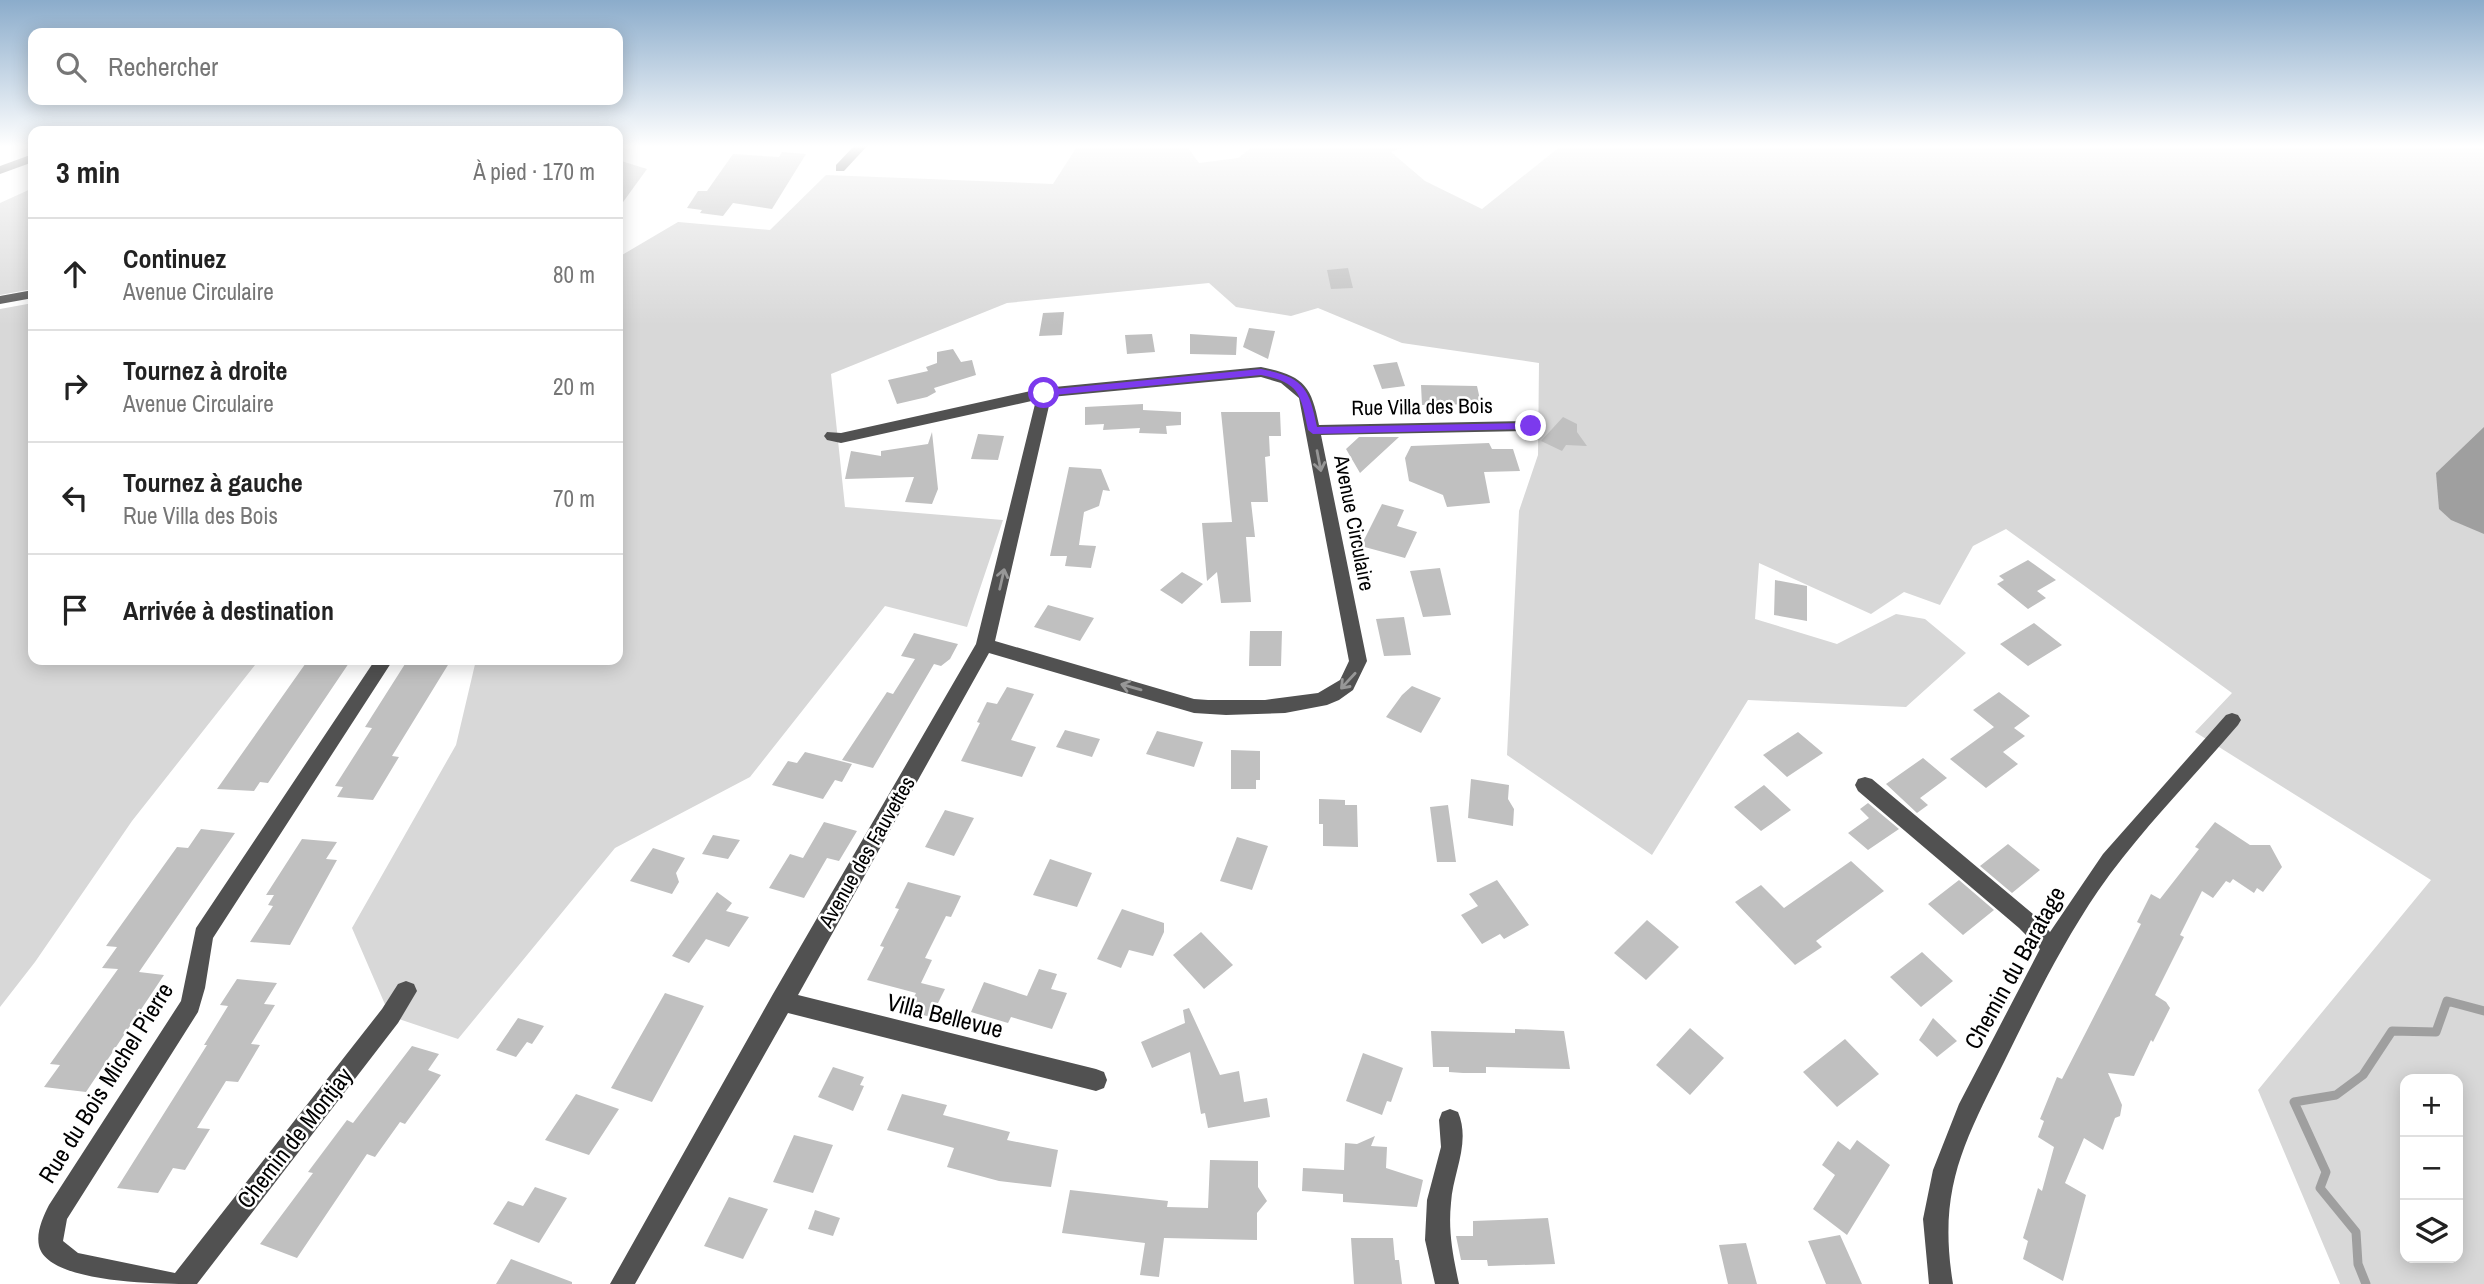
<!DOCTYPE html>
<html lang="fr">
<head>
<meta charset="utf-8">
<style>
  :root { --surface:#fff; --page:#f6f6f6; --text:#222; --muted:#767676; --line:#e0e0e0 }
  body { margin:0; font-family:"Archivo Narrow",sans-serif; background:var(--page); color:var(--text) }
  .controls { position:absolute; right:21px; bottom:21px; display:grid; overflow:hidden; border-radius:14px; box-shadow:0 4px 18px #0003 }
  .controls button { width:63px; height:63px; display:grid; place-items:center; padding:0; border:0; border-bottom:2px solid var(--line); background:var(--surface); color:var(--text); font:35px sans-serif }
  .stop { position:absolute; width:21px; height:21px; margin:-16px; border:5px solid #7c3aed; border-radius:50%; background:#fff }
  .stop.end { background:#7c3aed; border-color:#fff; box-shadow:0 2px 7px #0008 }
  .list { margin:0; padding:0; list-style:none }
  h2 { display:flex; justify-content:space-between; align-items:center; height:91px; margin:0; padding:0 28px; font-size:30px }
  h2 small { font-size:23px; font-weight:400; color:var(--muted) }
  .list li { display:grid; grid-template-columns:46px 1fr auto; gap:21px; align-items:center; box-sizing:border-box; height:112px; padding:0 28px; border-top:2px solid var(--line) }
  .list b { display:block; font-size:26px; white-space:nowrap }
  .list p { margin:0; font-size:23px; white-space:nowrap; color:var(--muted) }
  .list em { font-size:23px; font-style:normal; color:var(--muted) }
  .icon { flex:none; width:38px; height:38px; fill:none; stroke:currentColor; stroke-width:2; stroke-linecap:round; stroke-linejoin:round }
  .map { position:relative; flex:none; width:2484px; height:1284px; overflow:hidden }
  .search { position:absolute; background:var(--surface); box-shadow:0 4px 18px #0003; left:28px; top:28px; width:595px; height:77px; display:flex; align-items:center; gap:18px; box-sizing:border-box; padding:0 24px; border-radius:14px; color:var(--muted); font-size:26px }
  .panel { position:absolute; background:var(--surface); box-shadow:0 4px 18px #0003; left:28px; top:126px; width:595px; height:539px; border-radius:14px }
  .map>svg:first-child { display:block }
  .green { fill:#d8d8d8; fill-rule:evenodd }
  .water { fill:#9f9f9f }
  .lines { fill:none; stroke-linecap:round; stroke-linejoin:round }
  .stream { stroke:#9f9f9f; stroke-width:9 }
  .building { fill:#c0c0c0 }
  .minor { fill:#515151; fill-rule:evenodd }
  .oneway { stroke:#979797 }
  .route { fill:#7c3aed }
  .labels { text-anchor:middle; stroke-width:5; stroke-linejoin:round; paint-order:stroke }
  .street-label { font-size:21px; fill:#000; stroke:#fff }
  .near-street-label { font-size:24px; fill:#000; stroke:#fff }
</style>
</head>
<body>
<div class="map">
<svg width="2484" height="1284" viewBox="0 0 2484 1284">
  <rect width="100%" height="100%" fill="#fff"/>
  <path class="green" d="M1078 145H1186L1199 163 1238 158 1255 145H1410L1391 152 1425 181 1482 209 1562 145H2484V1284H2340L2258 1090 2431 880 2195 732 2232 693 2006 529 1973 546 1940 605 1904 592 1871 614 1759 563 1755 619 1837 644 1896 614 1925 619 1966 653 1906 707 1748 700 1652 855 1507 755 1519 511 1538 455 1539 363 1402 343 1318 308 1291 316 1236 307 1209 283 1007 303 831 374 845 507 1003 520 967 627 885 606 750 777 615 848 458 1039 390 1016 352 928 456 745 476 660H618V255H622L678 222 770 230 826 175 1053 184ZM2405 1079H2458V1258H2405Z
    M33 188V289L0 295V203Z
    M33 303V660H259L132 821 35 962 0 1007V309Z"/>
  <path class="water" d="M2484 427V534L2451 520 2439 509 2436 473Z"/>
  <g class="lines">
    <path class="stream" d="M2366 1284 2358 1264 2356 1232 2320 1188 2326 1172 2294 1102 2336 1095 2363 1075 2392 1031 2436 1032 2447 1001 2484 1011"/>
  </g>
  <path class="building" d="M782 152 806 154 772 209 733 203 723 216 700 213 702 210 687 208 698 191H707L733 154 779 157Z
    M618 160 647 169 618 209Z
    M1348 268 1353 288 1331 289 1327 270Z
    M1064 312 1062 335 1039 336 1043 313Z
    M1249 328 1275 331 1268 359 1243 347Z
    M1152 334 1155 352 1127 354 1125 335Z
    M1190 334 1237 337 1236 355 1190 354Z
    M953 349 961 362 972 360 976 375 934 388 936 392 927 397 897 404 888 380 928 371 926 367 937 363V352Z
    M1397 362 1405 386 1382 389 1373 365Z
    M1421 385 1477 386 1481 404 1422 405Z
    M1143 404V410L1181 412V425L1166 426 1167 434 1139 433 1140 428 1103 430 1104 424 1085 425V407Z
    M1221 412H1280L1281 436H1269L1270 456 1265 457 1268 502H1251L1255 537H1246L1251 602 1221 603 1217 572 1207 581 1202 523 1232 522Z
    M1563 417 1577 424V432L1587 446 1566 445 1562 451 1541 441Z
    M932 432 938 489 932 504 905 502 914 477 845 479 851 451 881 456V451L928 444Z
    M978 434 1004 436 998 460 971 459Z
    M1359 437H1399L1360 473 1346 449Z
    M1489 443 1492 449H1513L1520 471 1484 472 1490 503 1447 507 1443 495 1409 481 1405 458 1411 446Z
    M1069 467 1101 469 1110 491 1103 490 1099 506 1084 512 1079 545 1096 546 1091 568 1065 566 1067 556H1050Z
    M1382 504 1404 510 1397 526 1417 532 1405 558 1361 546Z
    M2028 560 2056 580 2037 591 2046 598 2028 609 1997 584 2004 580 1999 576Z
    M1440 568 1451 615 1423 617 1410 571Z
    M1182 572 1203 584 1182 604 1160 590Z
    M1775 580 1807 586V621L1774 615Z
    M1048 605 1094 618 1080 641 1034 627Z
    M1404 617 1411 655 1384 656 1376 619Z
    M2034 623 2062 645 2028 666 2000 644Z
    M1250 631H1282L1281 666H1249Z
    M914 633 958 644 950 659 941 666 934 664 873 768 842 760 887 692 893 694 915 659 901 656Z
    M308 660H351L268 783 260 782 254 791 217 789Z
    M417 660H451L392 756 399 757 373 800 337 797 343 787 335 786 372 728 365 727 405 664H414Z
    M1412 686 1441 698 1421 733 1386 717 1402 695Z
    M1007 687 1034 694 1011 740 1036 747 1022 777 961 761 980 723 977 722 987 702 997 704Z
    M1999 692 2030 716 2014 728 2025 736 2003 752 2018 764 1986 788 1950 759 1994 727 1973 710Z
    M1065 730 1100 739 1092 757 1056 747Z
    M1157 731 1203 742 1194 767 1146 754Z
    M1798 732 1823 753 1787 777 1763 755Z
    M1231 750 1260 751V780H1256V789H1231Z
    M805 752 852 764 842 782 835 780 823 799 772 785 788 761 797 763Z
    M1923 758 1947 778 1920 798 1928 805 1917 813 1886 784Z
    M1471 779 1509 785 1508 799 1514 809 1513 826 1468 818Z
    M1764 785 1791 810 1761 831 1734 807Z
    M1319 799 1345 800V805H1357L1358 847 1323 846V824H1319Z
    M1868 803 1899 829 1868 850 1848 833 1869 818 1860 809Z
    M1448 805 1456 862H1437L1430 807Z
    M945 810 974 818 954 856 925 847Z
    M824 822 857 831 839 861 827 858 804 898 769 888 790 854 803 858Z
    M2215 822 2250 845H2270L2282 867 2263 892 2257 888 2254 893 2233 879 2230 883 2226 881 2213 898 2202 891 2180 935 2184 937 2155 995 2166 1002 2170 1008 2153 1042 2151 1040 2134 1076 2108 1073 2122 1105 2120 1116 2115 1118 2103 1150 2084 1138 2065 1183 2086 1195 2063 1281 2023 1259 2028 1241 2023 1238 2027 1225 2038 1188 2042 1191 2054 1147 2038 1137 2044 1121 2040 1119 2057 1077 2062 1079 2126 954 2141 924 2137 922 2151 894 2160 899 2199 849 2195 847Z
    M201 829 235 833 139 972 164 975 86 1092 44 1087 60 1065 50 1064 118 969 102 968 117 947 106 946 177 847 188 848Z
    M713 835 740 840 728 859 702 854Z
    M1237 837 1268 846 1252 890 1220 881Z
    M302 839 337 842 326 859 337 860 290 945 250 942 273 906 268 905 274 895H266Z
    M2008 844 2040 870 2012 893 1980 866Z
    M653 848 685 858 676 873 679 882 672 894 630 881Z
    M1050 859 1092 873 1077 907 1033 895Z
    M1851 861 1884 891 1816 941 1822 947 1795 965 1735 902 1761 885 1784 908Z
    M1497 880 1529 925 1504 939 1500 934 1482 944 1461 915 1478 906 1469 894Z
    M1959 880 1994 910 1963 935 1928 904Z
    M908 882 961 896 951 917 946 916 925 958 932 960 921 983 945 989 931 1017 907 1011 916 993 867 980 884 947 880 946 899 909 895 908Z
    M717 892 732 903 726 911 749 917 729 947 706 939 689 963 672 956Z
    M1122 909 1164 923V932L1153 956 1129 950 1121 968 1097 959Z
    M1647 920 1679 947 1646 980 1614 953Z
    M1201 932 1233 965 1204 989 1173 955Z
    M1922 952 1953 981 1921 1007 1890 977Z
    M1039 969 1057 974 1051 989 1067 993 1052 1029 1011 1017 1008 1023 971 1012 984 982 1027 996Z
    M237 979 277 983 264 1004 275 1005 251 1044 260 1045 238 1082 226 1081 197 1128 210 1129 185 1170 173 1168 158 1193 117 1188 207 1045H204L228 1006 220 1005Z
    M665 993 704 1006 652 1102 611 1088Z
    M1189 1008 1220 1075 1239 1071 1244 1102 1267 1098 1270 1117 1208 1128 1205 1113 1201 1114 1190 1052 1152 1068 1141 1042 1185 1023 1183 1010Z
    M518 1018 544 1026 532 1044 527 1042 516 1057 496 1050Z
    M1933 1018 1957 1041 1937 1057 1919 1040Z
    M1690 1028 1724 1058 1690 1095 1656 1065Z
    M1515 1029 1564 1031 1570 1069 1486 1067V1073H1463L1449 1072V1067H1433L1431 1031 1515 1033Z
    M1845 1039 1879 1074 1837 1107 1803 1072Z
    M412 1046 439 1054 428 1070 441 1075 405 1124 400 1122 375 1157 367 1154 297 1258 260 1244 313 1173 308 1172 347 1120 353 1123Z
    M1363 1053 1403 1068 1391 1102 1387 1101 1382 1115 1346 1101Z
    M833 1067 864 1077 860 1085 864 1086 853 1111 818 1097Z
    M576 1094 619 1109 589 1155 545 1140Z
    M902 1094 947 1105 943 1115 1010 1132 1007 1140 1058 1150 1051 1187 999 1181 947 1167 954 1148 887 1130Z
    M794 1135 833 1145 813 1193 773 1182Z
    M1375 1136 1371 1146 1387 1147 1386 1168 1423 1180 1417 1207 1343 1202V1194L1302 1191 1303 1168 1344 1170 1345 1143 1357 1144Z
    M1857 1140 1890 1165 1847 1235 1813 1209 1835 1175 1822 1165 1838 1141 1850 1150Z
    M1210 1160 1258 1161V1187L1267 1201 1257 1213V1240L1164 1238 1159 1277 1140 1275 1145 1243 1062 1233 1070 1190 1168 1201 1167 1207 1208 1208Z
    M535 1187 567 1198 539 1243 493 1224 508 1201 523 1206Z
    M729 1197 768 1209 743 1259 704 1246Z
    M815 1210 840 1218 833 1236 808 1229Z
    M1548 1218 1555 1264 1488 1266 1487 1260H1461L1456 1236H1473V1221Z
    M1840 1235 1862 1284H1826L1808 1241Z
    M1351 1238H1393L1395 1260H1399L1402 1284H1354Z
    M1746 1243 1757 1284H1728L1719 1245Z
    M511 1259 572 1282V1284H496Z"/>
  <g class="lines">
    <path class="minor" d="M855 145H868L844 171H836V165Z
      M33 154V162L0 174V166Z
      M33 290V298L0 304V296Z
      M1261 367C1303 376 1311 384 1319 425L1531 421 1539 426 1531 431 1321 435 1367 661 1353 690 1339 700 1327 705 1285 713 1226 715 1194 713 989 653 798 995 1096 1069 1104 1072 1107 1080 1104 1088 1096 1091 788 1013 635 1284H610L773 994 976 644 1036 400 841 443 827 440 824 436 827 432 841 433 1044 388ZM1261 377 1281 383 1299 398 1349 661 1340 680 1318 693 1265 700H1208L1194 699 995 641 1051 397Z
      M375 660H393L213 938 205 988 198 1012 67 1219 63 1241 78 1253 175 1273 382 1009 398 984 406 981 414 984 417 991 398 1023 197 1284C162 1284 48 1284 39 1246 36 1232 43 1217 49 1205L181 1001 196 928Z
      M2232 713 2238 715 2241 720 2238 725C2191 780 2139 832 2098 891 2062 944 2034 1001 2006 1058 1965 1141 1937 1187 1953 1284H1929L1923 1219 1933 1170 1959 1104 2040 949 2019 928 1858 791 1855 785 1858 779 1865 777 1872 779 2033 914 2050 932 2103 854 2226 715Z
      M1450 1109 1458 1112C1471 1143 1453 1172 1451 1203 1448 1232 1453 1256 1459 1284H1435L1425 1240 1427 1200 1441 1147 1439 1120 1442 1112Z"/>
  </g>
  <defs><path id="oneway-shaft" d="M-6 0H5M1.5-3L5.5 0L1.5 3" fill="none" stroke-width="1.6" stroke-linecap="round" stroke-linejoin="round" transform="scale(1.75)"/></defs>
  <g class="oneway">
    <use href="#oneway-shaft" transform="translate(1319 461) rotate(79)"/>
    <use href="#oneway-shaft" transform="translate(1002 579) rotate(-77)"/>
    <use href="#oneway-shaft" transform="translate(1348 681) rotate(133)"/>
    <use href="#oneway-shaft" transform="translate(1131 687) rotate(-164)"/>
  </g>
  <linearGradient id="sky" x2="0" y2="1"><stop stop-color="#8baccb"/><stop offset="0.45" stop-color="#fff"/><stop offset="1" stop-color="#fff" stop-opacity="0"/></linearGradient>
  <rect width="2484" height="325" fill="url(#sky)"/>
  <path class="route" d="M1261 369C1303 377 1309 387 1317 427L1531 423 1536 426 1531 429 1313 434 1308 430C1301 395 1300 382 1261 375L1044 396 1039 393 1044 390Z"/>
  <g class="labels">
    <g class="street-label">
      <text transform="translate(1422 407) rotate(-1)" y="7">Rue Villa des Bois</text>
      <text transform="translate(1354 523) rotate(79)" y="7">Avenue Circulaire</text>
      <text transform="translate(867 852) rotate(-60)" y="7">Avenue des Fauvettes</text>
    </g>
    <g class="near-street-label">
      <text transform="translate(2015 968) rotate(-61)" y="8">Chemin du Baratage</text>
      <text transform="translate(945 1016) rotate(14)" y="8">Villa Bellevue</text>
      <text transform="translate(106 1083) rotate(-58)" y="8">Rue du Bois Michel Pierre</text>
      <text transform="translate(295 1138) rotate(-52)" y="8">Chemin de Montjay</text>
    </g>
  </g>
</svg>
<div class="controls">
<button>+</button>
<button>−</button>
<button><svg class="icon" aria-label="layers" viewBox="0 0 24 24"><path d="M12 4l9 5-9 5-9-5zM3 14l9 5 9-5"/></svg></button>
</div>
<div class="stop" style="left:1044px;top:393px"></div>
<div class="stop end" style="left:1531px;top:426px"></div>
<div class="search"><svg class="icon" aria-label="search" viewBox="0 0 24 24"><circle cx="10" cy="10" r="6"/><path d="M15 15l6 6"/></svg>Rechercher</div>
<section class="panel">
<h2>3 min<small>À pied · 170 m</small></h2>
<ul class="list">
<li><svg class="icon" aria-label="ahead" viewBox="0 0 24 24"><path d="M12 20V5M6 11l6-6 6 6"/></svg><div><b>Continuez</b><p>Avenue Circulaire</p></div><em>80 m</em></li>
<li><svg class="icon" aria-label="right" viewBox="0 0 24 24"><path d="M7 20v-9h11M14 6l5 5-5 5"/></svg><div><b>Tournez à droite</b><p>Avenue Circulaire</p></div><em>20 m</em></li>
<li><svg class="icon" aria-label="left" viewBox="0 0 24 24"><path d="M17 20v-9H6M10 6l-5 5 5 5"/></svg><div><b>Tournez à gauche</b><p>Rue Villa des Bois</p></div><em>70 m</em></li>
<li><svg class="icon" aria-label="arrive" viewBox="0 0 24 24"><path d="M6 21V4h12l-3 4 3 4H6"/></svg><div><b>Arrivée à destination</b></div></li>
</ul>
</section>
</div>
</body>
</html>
